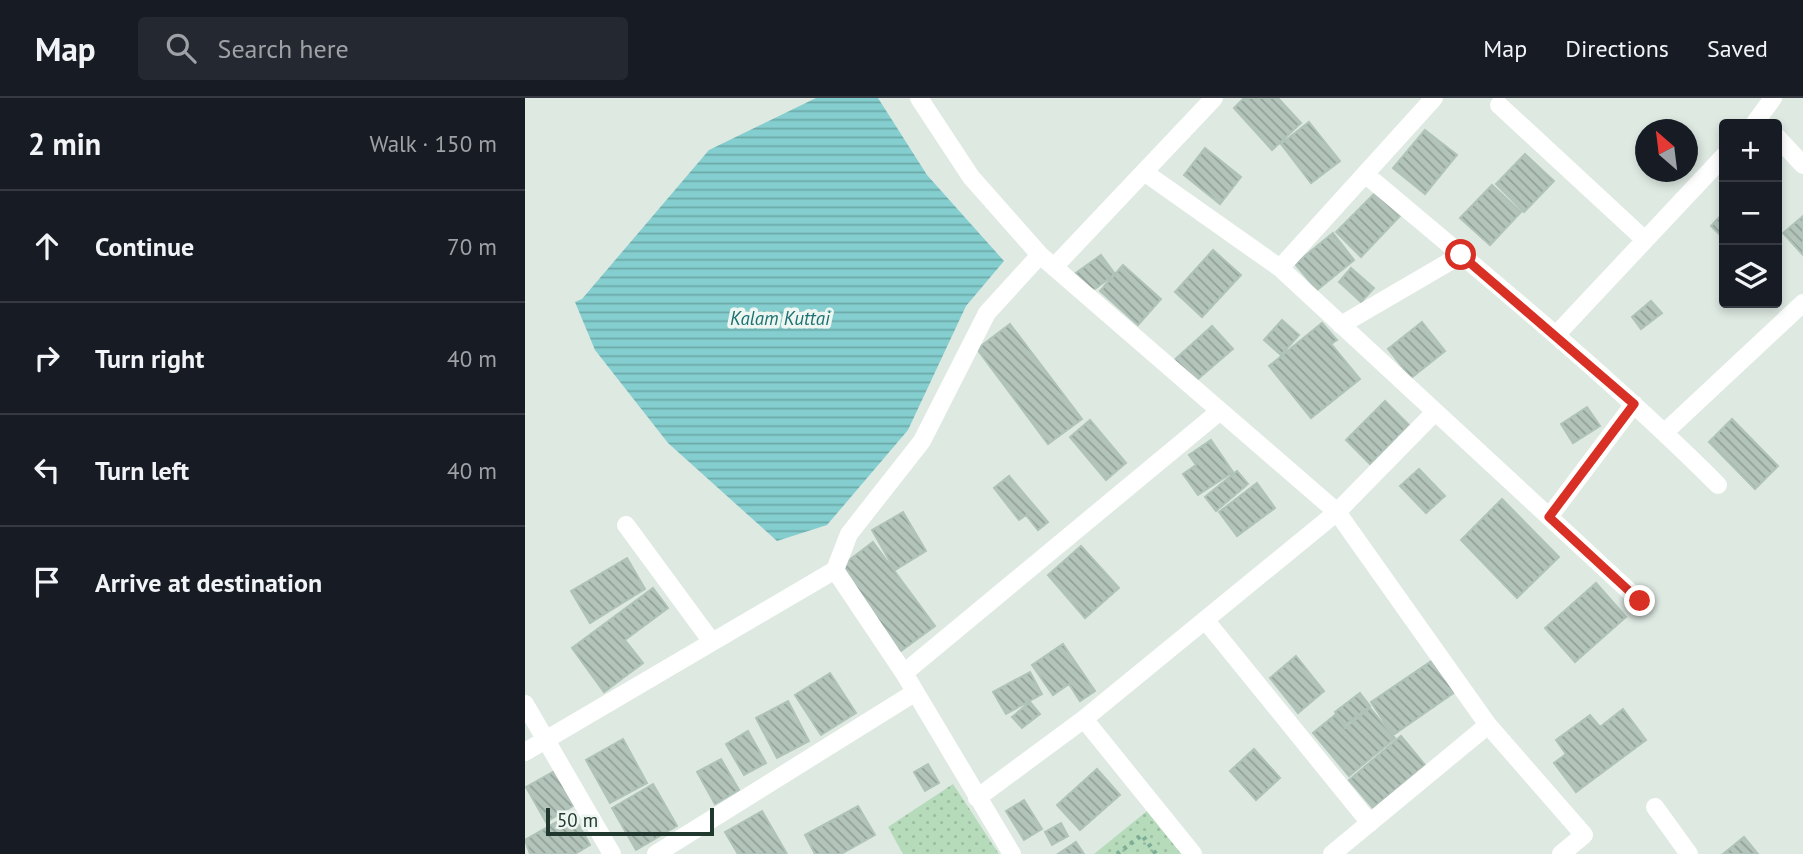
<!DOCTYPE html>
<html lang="en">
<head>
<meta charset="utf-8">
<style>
  :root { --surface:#171b24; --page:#242831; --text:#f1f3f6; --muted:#9ea1a6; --line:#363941 }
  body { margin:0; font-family:"PT Sans",sans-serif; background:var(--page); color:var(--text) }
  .controls { position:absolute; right:21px; top:21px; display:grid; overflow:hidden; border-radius:7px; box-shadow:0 4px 10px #0003 }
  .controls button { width:63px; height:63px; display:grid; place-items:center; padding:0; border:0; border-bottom:2px solid var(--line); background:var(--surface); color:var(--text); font:35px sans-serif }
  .compass { position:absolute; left:1110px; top:21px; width:63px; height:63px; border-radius:50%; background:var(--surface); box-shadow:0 4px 10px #0003; rotate:332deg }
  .scale { position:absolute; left:21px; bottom:18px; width:168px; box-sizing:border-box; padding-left:7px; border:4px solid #20382e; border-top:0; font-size:19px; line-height:24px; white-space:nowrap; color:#20382e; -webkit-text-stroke:5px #eef6f1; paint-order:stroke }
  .stop { position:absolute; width:21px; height:21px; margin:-16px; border:5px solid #d93025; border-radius:50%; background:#fff }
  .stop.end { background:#d93025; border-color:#fff; box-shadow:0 2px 7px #0008 }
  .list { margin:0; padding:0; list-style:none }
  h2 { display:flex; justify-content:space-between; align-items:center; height:91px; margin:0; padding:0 28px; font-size:30px }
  h2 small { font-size:23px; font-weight:400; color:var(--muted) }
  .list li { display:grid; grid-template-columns:46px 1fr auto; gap:21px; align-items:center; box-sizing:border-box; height:112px; padding:0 28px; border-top:2px solid var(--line) }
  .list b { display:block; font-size:26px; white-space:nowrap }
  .list em { font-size:23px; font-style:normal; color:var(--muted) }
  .icon { flex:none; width:38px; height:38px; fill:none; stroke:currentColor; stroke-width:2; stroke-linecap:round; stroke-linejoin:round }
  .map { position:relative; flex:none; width:1278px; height:756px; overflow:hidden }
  header { display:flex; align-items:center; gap:42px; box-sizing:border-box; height:98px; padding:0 35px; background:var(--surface); border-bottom:2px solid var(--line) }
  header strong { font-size:33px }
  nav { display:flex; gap:38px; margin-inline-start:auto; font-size:24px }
  .search { width:490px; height:63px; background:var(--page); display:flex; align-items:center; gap:18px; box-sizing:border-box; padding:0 24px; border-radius:7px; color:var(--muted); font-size:26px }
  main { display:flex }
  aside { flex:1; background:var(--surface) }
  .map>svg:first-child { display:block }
  .grass { fill:url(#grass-dots) }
  .water { fill:url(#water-rules) }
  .building { fill:url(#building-back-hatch); stroke:#b0c3b8; stroke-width:2 }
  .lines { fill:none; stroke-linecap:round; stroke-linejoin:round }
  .path { stroke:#7ead97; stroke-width:4.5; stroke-dasharray:3.5 5; stroke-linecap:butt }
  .street { stroke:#fff; stroke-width:18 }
  .route { stroke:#d93025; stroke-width:9 }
  .labels { text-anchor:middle; stroke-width:7; stroke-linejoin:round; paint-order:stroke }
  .water-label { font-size:19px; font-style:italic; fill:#1b7173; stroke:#eef6f1 }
</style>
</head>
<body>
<header>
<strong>Map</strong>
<div class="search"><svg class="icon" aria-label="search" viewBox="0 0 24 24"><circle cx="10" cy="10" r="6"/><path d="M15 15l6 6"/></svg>Search here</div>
<nav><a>Map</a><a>Directions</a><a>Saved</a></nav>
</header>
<main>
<aside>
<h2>2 min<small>Walk · 150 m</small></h2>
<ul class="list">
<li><svg class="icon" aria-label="ahead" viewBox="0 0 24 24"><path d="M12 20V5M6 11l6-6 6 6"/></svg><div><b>Continue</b></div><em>70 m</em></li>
<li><svg class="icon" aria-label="right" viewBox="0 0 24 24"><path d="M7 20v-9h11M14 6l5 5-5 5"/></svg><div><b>Turn right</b></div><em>40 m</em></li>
<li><svg class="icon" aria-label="left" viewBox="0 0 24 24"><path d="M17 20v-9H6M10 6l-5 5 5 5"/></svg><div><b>Turn left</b></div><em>40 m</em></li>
<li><svg class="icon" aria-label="arrive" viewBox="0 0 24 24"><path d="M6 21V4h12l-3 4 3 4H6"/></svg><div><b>Arrive at destination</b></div></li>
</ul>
</aside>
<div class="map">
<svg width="1278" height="756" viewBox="0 0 1278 756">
  <defs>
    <pattern id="grass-dots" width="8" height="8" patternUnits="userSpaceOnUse" patternTransform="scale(1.75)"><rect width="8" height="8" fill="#b6dbbb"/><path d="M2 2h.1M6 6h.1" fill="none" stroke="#9cbda1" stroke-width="1.8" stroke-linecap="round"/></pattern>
    <pattern id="water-rules" width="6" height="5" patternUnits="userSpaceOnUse" patternTransform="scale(1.75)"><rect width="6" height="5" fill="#85cecf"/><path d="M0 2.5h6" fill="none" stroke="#6ca8a8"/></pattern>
    <pattern id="building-back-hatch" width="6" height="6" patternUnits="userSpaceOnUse" patternTransform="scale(1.75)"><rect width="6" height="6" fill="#b3c4bb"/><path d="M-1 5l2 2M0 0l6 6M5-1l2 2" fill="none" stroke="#91a098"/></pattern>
  </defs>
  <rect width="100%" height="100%" fill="#dee9e2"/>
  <path class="grass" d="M428 686 474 756H378L363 729Z
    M622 713 657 756H569Z"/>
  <path class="water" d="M291 0H353L402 77 479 163 441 208 383 332 302 427 252 443 143 345 70 252 50 204 57 201 184 52Z"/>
  <path class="building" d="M719 0H753L776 25 747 52 709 10Z
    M784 24 815 63 786 85 756 46Z
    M900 32 932 57 900 96 868 70Z
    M680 50 716 79 695 106 659 77Z
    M1000 56 1029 83 999 114 971 86Z
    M967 87 996 114 965 147 935 120Z
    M851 94 875 118 836 159 811 134Z
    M1199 114V141L1186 128Z
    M1278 118V157L1258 135Z
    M808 135 829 162 792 192 770 166Z
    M688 152 716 177 677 219 650 194Z
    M576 157 590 176 563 196 548 177Z
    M598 167 636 201 613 227 575 193Z
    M826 170 849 190 836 204 814 184Z
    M1126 203 1137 215 1116 231 1107 219Z
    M757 222 774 237 756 257 739 242Z
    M897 224 920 253 886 280 863 251Z
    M797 225 812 242 806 246 835 281 786 320 744 268Z
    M485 226 557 321 523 346 452 251Z
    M687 228 708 251 667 286 647 264Z
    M860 303 884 327 845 366 821 342Z
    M1062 309 1075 328 1048 345 1036 326Z
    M1207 321 1253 368 1230 391 1184 344Z
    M565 322 601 365 581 382 545 339Z
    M686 342 708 374 673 397 658 376 671 367 664 357Z
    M894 371 920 398 901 415 875 388Z
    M712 373 723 386 691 413 680 399Z
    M484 378 523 424 513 432 501 417 494 422 469 390Z
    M732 385 750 410 712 438 694 414Z
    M977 401 1034 459 992 500 936 442Z
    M378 414 401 453 370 472 347 432Z
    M348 444 410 528 373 555 311 472Z
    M556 448 594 490 560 520 523 477Z
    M102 460 120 491 65 525 46 493Z
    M1071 485 1101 519 1050 564 1020 530Z
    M128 490 143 510 100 542 118 565 79 594 47 550Z
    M538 546 570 593 555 603 544 586 528 597 507 567Z
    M771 558 799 593 773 615 745 580Z
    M908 562 930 594 868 637 846 604Z
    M505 574 517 596 481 616 468 594Z
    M305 575 331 615 296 637 270 597Z
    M835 595 845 608 820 627 810 614Z
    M263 603 284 643 252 660 231 620Z
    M505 604 515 616 497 630 487 619Z
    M845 610 870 640 824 678 788 635 810 617 820 630Z
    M1098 611 1121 642 1051 694 1029 665 1041 656 1031 642 1065 617 1075 629Z
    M223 633 241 665 219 677 201 646Z
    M876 638 900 667 848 710 824 682Z
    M98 641 122 685 85 705 61 662Z
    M729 651 755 680 731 702 705 673Z
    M196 661 214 692 190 706 172 674Z
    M403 666 414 685 400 693 389 674Z
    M33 671 53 705 21 724 1 689Z
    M572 671 595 697 555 732 532 707Z
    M128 686 152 728 111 752 87 710Z
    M499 702 517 731 499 742 481 713Z
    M333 708 350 737 316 756H290L280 737Z
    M237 713 262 756H213L200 734Z
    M47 715 65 747 50 756H5L0 742Z
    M536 725 543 738 527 747 520 734Z
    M1219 739 1233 756H1198Z
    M551 744 559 756H533Z"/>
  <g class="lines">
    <path class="path" d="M592 756 617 737 631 756"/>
    <path class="street" d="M394 0 446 79 515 157 812 414 963 627 1059 737 1036 756
      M909 0 755 170 1115 503
      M974 7 1120 142
      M1229 26 1248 0
      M1252 39 1278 67
      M619 74 755 170
      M840 76C960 177 1082 276 1193 387
      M529 169 689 0
      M816 227 936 157
      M1031 237 1199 58
      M1140 334 1278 205
      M1024 419 1109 306
      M101 427 187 544
      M681 523 845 725
      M379 575 310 472 324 436 397 343 462 215 515 157
      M0 606 87 756
      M559 621 668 756
      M0 654 310 472
      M452 700 559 621 812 414 910 314
      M1130 709 1164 756
      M131 756 389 595
      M487 756 379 575 695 313
      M807 756 963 627"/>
  </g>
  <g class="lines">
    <path class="route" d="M936 157 1109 306 1024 419 1115 503"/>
  </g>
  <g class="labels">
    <g class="water-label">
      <text x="255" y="227">Kalam Kuttai</text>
    </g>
  </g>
</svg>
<div class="controls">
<button>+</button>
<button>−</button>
<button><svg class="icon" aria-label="layers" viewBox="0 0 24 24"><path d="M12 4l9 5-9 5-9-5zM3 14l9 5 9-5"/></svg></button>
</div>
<svg class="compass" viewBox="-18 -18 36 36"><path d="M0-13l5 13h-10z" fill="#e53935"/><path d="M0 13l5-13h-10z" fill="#9ea1a6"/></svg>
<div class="scale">50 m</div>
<div class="stop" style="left:936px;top:157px"></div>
<div class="stop end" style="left:1115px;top:503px"></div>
</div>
</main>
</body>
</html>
